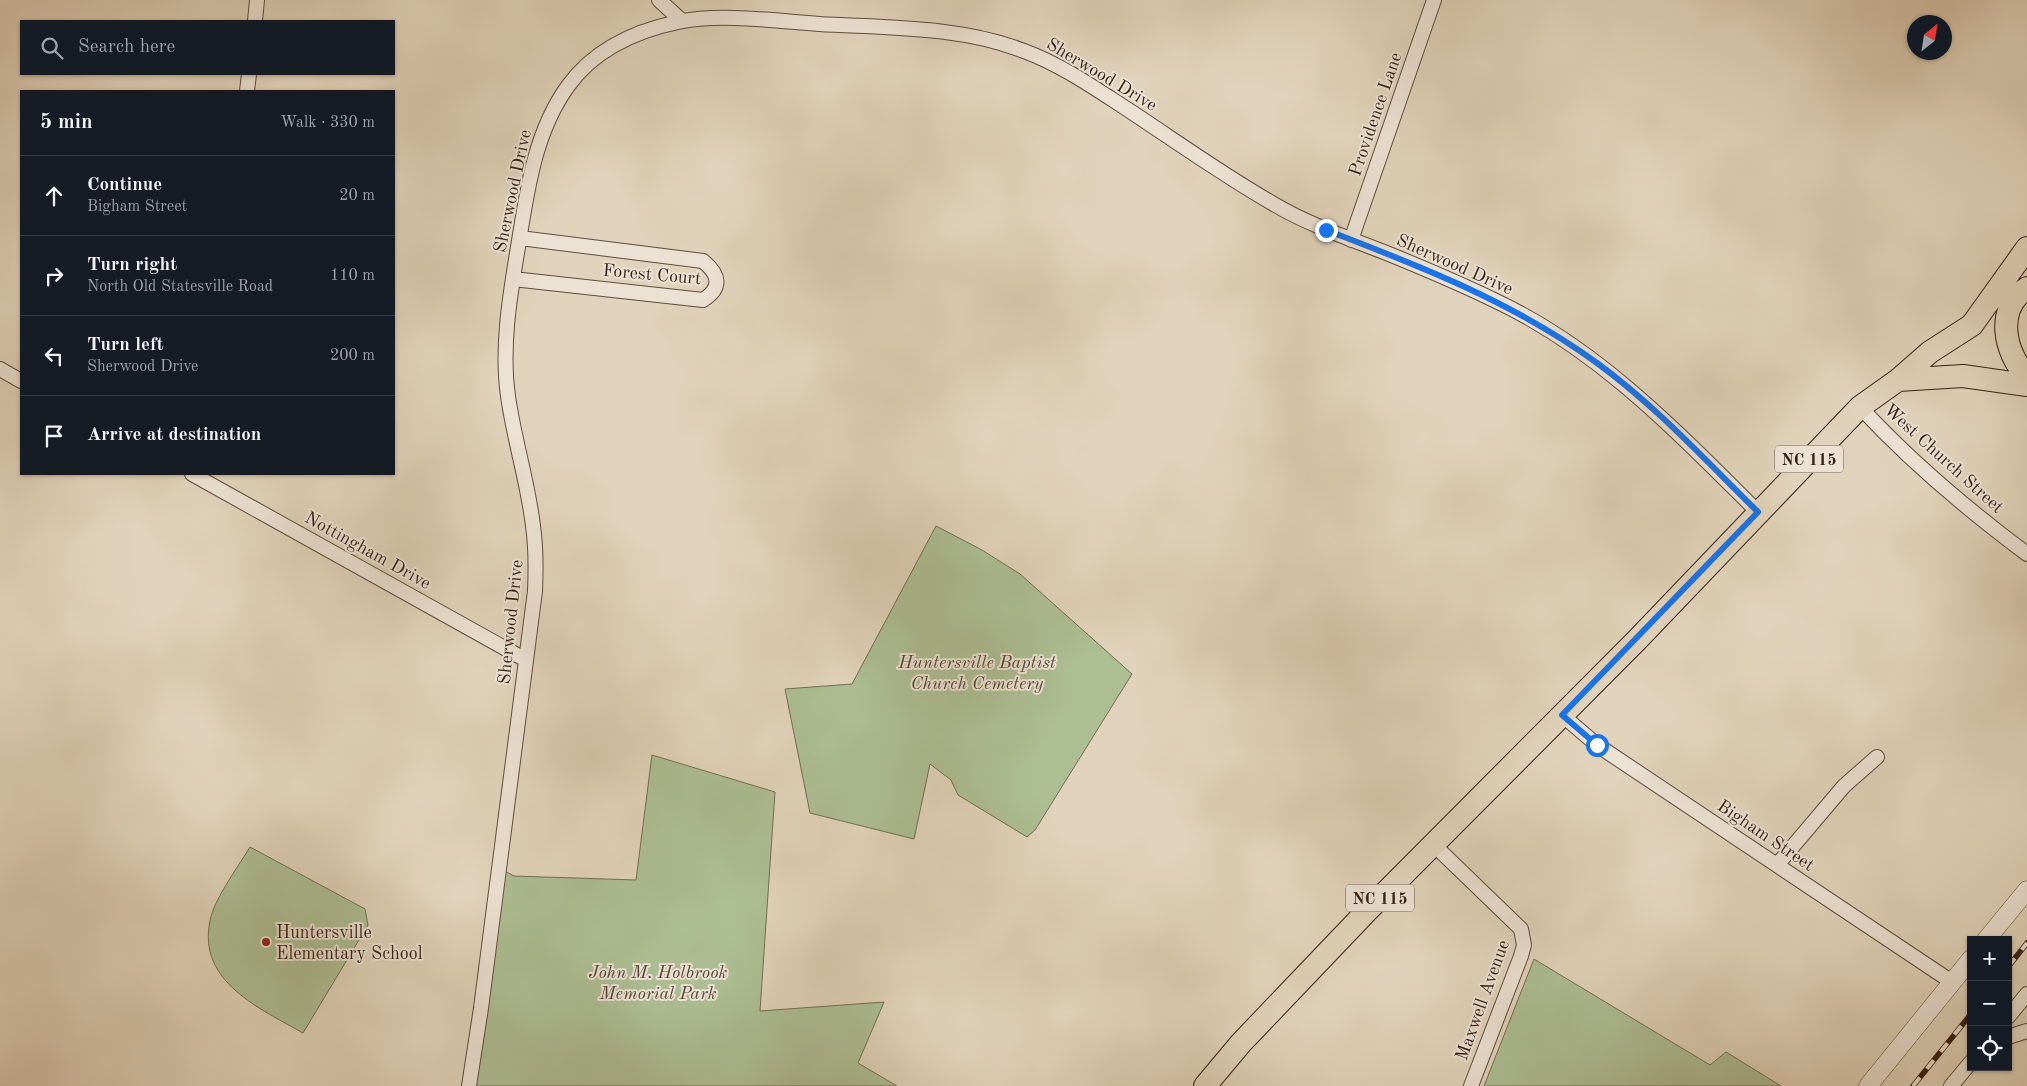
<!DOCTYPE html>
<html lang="en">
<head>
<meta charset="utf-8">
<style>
  :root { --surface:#171b24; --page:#20242c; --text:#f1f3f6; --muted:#9ea1a6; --line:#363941 }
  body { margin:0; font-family:"Old Standard TT",serif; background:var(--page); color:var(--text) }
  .controls { position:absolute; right:15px; bottom:15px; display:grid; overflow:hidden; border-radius:0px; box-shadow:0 1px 4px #0004 }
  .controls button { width:45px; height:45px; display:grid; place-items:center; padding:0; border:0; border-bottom:1px solid var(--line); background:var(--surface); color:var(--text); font:25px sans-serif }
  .compass { position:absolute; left:1907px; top:15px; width:45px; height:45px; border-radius:50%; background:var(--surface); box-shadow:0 1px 4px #0004; rotate:30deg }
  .stop { position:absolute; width:15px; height:15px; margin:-11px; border:4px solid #1a73e8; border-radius:50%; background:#fff }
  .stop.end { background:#1a73e8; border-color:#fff; box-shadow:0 1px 5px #0008 }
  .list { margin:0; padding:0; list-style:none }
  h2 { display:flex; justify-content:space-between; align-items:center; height:65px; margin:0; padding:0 20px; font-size:21px }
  h2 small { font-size:16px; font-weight:400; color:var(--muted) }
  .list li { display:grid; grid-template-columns:32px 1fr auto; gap:15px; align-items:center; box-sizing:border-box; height:80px; padding:0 20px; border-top:1px solid var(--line) }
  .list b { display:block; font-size:19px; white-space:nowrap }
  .list p { margin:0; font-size:16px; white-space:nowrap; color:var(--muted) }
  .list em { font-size:16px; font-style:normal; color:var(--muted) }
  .icon { flex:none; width:28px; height:28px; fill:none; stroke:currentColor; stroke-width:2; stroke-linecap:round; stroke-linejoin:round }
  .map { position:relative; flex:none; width:2027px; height:1086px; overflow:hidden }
  .search { position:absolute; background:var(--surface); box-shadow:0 1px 4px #0004; left:20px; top:20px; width:375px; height:55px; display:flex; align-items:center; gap:12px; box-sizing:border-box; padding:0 18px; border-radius:0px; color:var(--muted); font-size:19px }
  .panel { position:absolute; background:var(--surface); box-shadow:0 1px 4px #0004; left:20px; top:90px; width:375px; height:385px; border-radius:0px }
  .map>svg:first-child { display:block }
  .green { fill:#adbe94; stroke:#726e54 }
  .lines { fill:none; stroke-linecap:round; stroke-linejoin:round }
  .minor-casing { stroke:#614c3e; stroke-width:16 }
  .tertiary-casing { stroke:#614c3e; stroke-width:19 }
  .primary-casing { stroke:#361f14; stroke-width:24 }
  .minor { stroke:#ece2d3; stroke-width:14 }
  .tertiary { stroke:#ece2d3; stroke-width:18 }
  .primary { stroke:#e1d3bb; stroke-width:22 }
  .rail-casing { stroke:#361f14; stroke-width:5.5 }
  .rail { stroke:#ece2d3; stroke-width:4; stroke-dasharray:11; stroke-linecap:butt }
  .route { stroke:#1a73e8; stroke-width:6 }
  .poi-dot { fill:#8f2418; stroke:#ece2d3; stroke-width:2 }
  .labels { text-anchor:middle; stroke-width:4; stroke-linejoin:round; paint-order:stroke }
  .shield { fill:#ece2d3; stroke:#6d5a4d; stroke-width:1 }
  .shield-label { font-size:16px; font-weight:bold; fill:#361f14 }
  .street-label { font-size:18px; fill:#361f14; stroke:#ece2d3 }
  .park-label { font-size:18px; font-style:italic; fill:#544734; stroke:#ece2d3 }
  .poi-label { font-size:18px; fill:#361f14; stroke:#ece2d3; text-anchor:start }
</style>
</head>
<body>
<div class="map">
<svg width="2027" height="1086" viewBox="0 0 2027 1086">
  <rect width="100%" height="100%" fill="#e1d3bb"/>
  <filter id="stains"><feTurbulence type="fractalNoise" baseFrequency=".004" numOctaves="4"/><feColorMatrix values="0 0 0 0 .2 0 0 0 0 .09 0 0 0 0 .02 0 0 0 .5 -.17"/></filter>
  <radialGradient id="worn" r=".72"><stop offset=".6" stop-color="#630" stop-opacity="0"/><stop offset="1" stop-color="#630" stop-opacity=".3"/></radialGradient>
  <path class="green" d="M936 526 982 550 1020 574 1132 674 1035 830 1027 837 958 795 951 780 930 764 914 839 810 813 785 689 852 684Z
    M652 755 775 792 760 1011 884 1002 858 1063 897 1086H469L499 868 514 876 636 880Z
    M250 847 365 909 368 925 303 1033C261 1009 197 982 210 921 214 899 238 867 250 847Z
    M1534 959 1710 1065 1726 1052 1781 1086H1484Z"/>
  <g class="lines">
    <defs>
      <path id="minor" d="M659 0 682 21
        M255 21 257 0
        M247 91 249 74
        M1351 240 1434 0
        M513 279 703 300C722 288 720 275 703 261L520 238
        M0 369 21 381
        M1860 407C1911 462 1968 510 2027 554
        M192 474 526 660
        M1562 715 1597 745 1952 982
        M1434 845 1521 929 1524 945 1521 956 1471 1086
        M1777 865 1844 786 1877 757
        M2008 1017 2027 994
        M2008 1037 2027 1031
        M469 1086 481 1008 535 591C536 569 536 547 533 526 528 482 514 440 508 396 501 347 510 295 518 247 527 192 534 133 568 86 594 50 635 31 678 22 721 13 776 21 819 24 886 28 960 26 1024 51 1062 65 1096 89 1130 111 1177 142 1223 175 1272 203 1307 224 1345 237 1384 252 1421 267 1459 283 1496 301 1600 350 1678 433 1758 512
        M1951 1086 1971 1062"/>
      <path id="tertiary" d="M1986 940 2027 890
        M1868 1086 1971 959"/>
      <path id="primary" d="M2027 288C1995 308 2004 353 2027 376
        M1898 380 1963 376 2027 385
        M1205 1086 1241 1043 1367 911 1637 640 1860 407 1898 380 1930 352 1972 325 2027 248"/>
    </defs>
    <use href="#minor" class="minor-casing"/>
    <use href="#tertiary" class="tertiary-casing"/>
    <use href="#primary" class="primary-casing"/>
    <use href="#minor" class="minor"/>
    <use href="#tertiary" class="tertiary"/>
    <use href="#primary" class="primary"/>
    <defs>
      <path id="rail" d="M2008 967 2027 943
        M1913 1086 1971 1014"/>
    </defs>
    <use href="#rail" class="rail-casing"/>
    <use href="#rail" class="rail"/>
  </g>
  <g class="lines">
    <path class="route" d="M1326 230C1420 266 1515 303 1597 363 1656 406 1706 461 1758 512L1562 715 1597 745"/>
  </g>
  <circle class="poi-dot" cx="266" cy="942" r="5"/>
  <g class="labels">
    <g class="shield">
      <rect x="1775" y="445.5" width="68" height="27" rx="4"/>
      <rect x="1346" y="884.5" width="68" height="27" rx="4"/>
    </g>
    <g class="shield-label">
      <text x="1809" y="465">NC 115</text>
      <text x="1380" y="904">NC 115</text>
    </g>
    <g class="street-label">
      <text transform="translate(1102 74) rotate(31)" y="6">Sherwood Drive</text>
      <text transform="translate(1375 114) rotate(-71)" y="6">Providence Lane</text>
      <text transform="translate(512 191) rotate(-78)" y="6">Sherwood Drive</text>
      <text transform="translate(1455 264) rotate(24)" y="6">Sherwood Drive</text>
      <text transform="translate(652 274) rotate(5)" y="6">Forest Court</text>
      <text transform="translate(1944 458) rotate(42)" y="6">West Church Street</text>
      <text transform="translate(368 550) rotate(29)" y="6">Nottingham Drive</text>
      <text transform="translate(510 622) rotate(-84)" y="6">Sherwood Drive</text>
      <text transform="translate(1766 835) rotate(34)" y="6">Bigham Street</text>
      <text transform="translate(1482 1000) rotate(-70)" y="6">Maxwell Avenue</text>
    </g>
    <g class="park-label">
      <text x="977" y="668">Huntersville Baptist<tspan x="977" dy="21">Church Cemetery</tspan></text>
      <text x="658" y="978">John M. Holbrook<tspan x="658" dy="21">Memorial Park</tspan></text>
    </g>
    <g class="poi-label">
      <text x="276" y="938">Huntersville<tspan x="276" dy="21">Elementary School</tspan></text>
    </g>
  </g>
  <rect width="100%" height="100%" filter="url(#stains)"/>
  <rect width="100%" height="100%" fill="url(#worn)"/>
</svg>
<div class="controls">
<button>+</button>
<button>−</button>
<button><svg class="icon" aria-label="locate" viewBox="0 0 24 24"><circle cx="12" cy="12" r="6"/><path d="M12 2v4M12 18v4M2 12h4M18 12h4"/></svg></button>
</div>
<svg class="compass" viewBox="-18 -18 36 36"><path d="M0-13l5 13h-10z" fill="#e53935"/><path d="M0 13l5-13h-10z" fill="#9ea1a6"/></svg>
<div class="stop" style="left:1597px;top:745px"></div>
<div class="stop end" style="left:1326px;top:230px"></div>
<div class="search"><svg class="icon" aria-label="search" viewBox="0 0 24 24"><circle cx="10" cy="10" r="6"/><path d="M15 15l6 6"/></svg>Search here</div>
<section class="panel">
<h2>5 min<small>Walk · 330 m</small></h2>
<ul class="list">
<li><svg class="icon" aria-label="ahead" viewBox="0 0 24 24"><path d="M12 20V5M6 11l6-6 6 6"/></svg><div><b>Continue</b><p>Bigham Street</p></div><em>20 m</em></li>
<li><svg class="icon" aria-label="right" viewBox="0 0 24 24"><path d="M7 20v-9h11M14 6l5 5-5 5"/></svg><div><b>Turn right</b><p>North Old Statesville Road</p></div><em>110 m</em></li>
<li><svg class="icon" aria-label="left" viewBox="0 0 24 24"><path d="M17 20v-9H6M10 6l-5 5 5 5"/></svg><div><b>Turn left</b><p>Sherwood Drive</p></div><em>200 m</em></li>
<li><svg class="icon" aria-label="arrive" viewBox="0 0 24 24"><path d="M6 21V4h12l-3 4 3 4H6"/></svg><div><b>Arrive at destination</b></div></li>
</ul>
</section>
</div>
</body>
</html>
